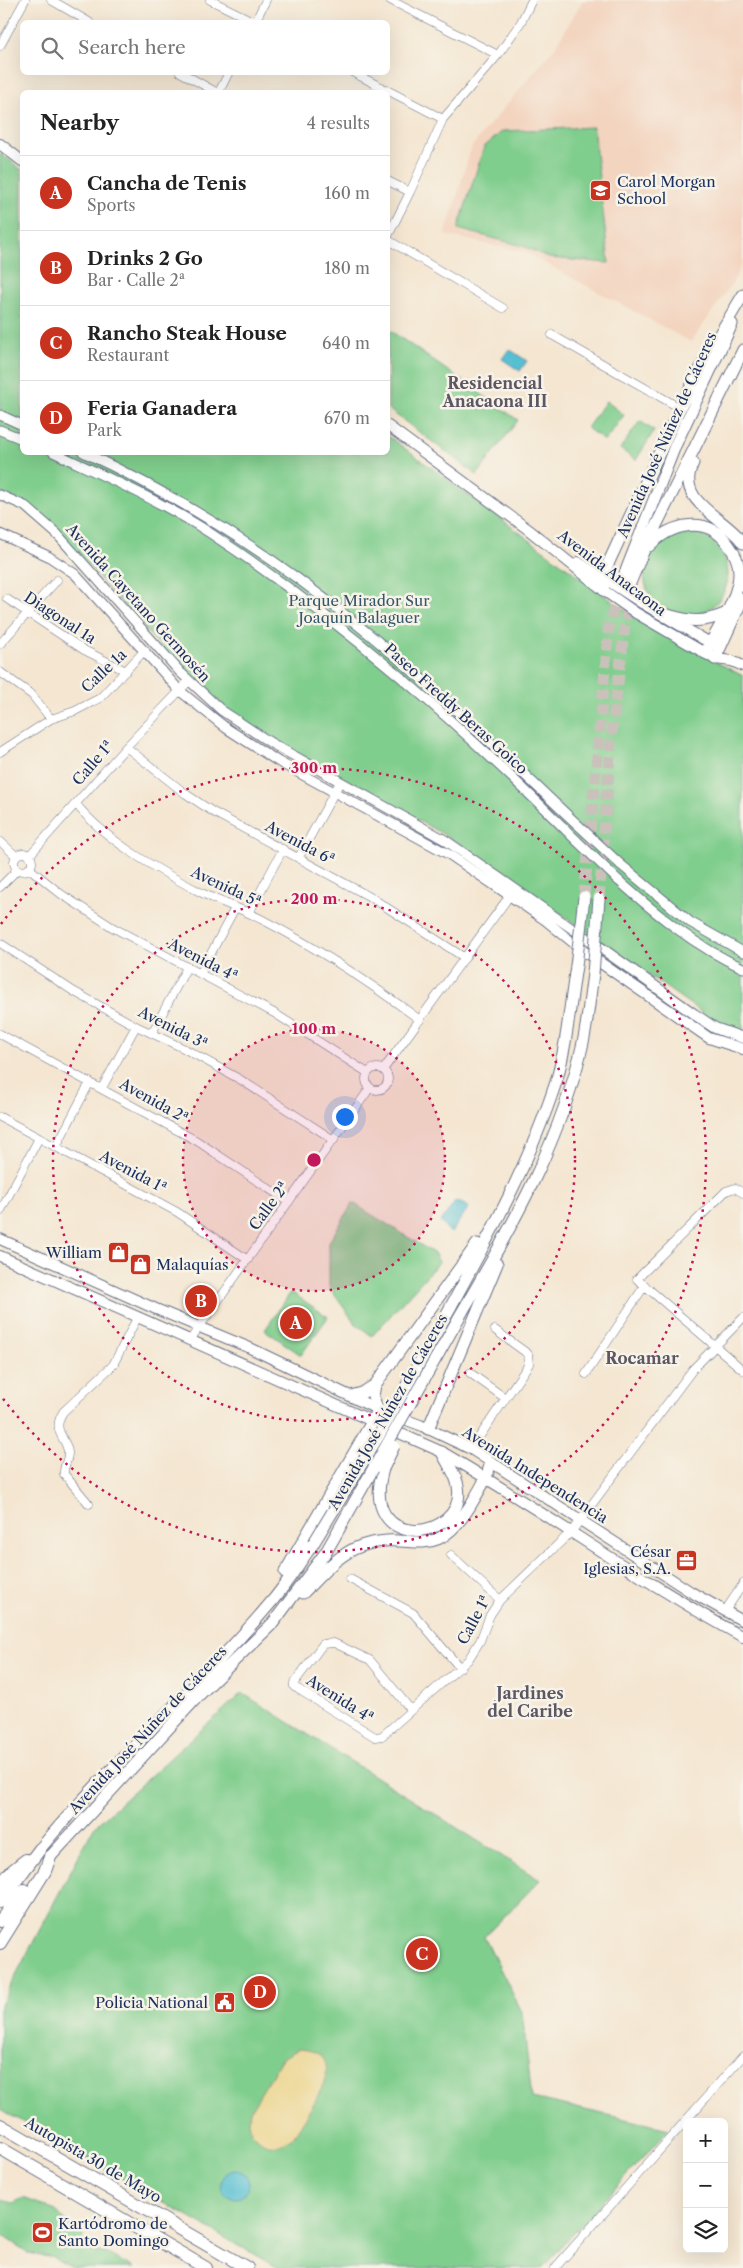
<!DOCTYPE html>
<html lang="en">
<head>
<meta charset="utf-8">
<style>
  :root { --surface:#fff; --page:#f2f2f2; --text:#222; --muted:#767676; --line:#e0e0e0; --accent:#c8321e }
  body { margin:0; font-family:"Libre Caslon Text",serif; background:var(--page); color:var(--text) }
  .controls { position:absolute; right:15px; bottom:15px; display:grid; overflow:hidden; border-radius:8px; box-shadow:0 5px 20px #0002 }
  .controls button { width:45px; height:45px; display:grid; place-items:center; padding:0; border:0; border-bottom:1px solid var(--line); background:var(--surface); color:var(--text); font:25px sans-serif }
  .you { position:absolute; left:344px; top:1116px; width:18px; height:18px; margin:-12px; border:4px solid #fff; border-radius:50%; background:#1a73e8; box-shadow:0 0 0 8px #1a73e833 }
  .badge { display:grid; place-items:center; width:32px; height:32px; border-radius:50%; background:var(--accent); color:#fff; font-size:16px; font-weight:700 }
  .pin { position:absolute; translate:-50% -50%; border:2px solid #fff; box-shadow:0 1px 5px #0006 }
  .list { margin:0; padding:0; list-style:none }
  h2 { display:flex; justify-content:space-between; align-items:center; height:65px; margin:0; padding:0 20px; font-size:21px }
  h2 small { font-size:16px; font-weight:400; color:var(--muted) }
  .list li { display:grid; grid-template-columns:32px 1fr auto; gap:15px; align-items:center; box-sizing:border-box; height:75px; padding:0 20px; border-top:1px solid var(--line) }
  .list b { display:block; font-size:19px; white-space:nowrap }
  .list p { margin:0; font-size:16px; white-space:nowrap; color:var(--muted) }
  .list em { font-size:16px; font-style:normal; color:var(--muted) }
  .icon { flex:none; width:28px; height:28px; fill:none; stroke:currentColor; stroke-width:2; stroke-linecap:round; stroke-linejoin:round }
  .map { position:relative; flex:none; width:743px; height:2268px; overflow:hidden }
  .search { position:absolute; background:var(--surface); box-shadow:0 5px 20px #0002; left:20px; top:20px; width:370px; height:55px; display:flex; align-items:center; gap:12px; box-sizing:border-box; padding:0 18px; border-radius:8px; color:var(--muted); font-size:19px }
  .panel { position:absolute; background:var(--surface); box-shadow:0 5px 20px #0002; left:20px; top:90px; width:370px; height:365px; border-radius:8px }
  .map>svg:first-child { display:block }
  .built { fill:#f3d4bf }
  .green { fill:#80ce8d; stroke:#4e7e76 }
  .sand { fill:#eeda9e; stroke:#84847e }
  .water { fill:#57c0d3; stroke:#397898 }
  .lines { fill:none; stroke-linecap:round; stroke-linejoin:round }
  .primary-tunnel { stroke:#c9c1ba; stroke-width:11; stroke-dasharray:11 5.5; stroke-linecap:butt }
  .minor-casing { stroke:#676f86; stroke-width:9 }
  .tertiary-casing { stroke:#676f86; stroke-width:11 }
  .secondary-casing { stroke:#676f86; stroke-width:12 }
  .primary-casing { stroke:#676f86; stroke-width:13 }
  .trunk-casing { stroke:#676f86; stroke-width:14 }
  .minor { stroke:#fff; stroke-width:8 }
  .tertiary { stroke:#fff; stroke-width:9 }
  .secondary { stroke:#fff; stroke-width:10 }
  .primary { stroke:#fff; stroke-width:11 }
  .trunk { stroke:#fff; stroke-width:12 }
  .tertiary-bridge-casing { stroke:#676f86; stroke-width:11; stroke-linecap:butt }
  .secondary-bridge-casing { stroke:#676f86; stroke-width:12; stroke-linecap:butt }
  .primary-bridge-casing { stroke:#676f86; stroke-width:13; stroke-linecap:butt }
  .tertiary-bridge { stroke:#fff; stroke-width:9 }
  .secondary-bridge { stroke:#fff; stroke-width:10 }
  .primary-bridge { stroke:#fff; stroke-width:11 }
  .ring { fill:none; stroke:#c2185b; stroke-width:2.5; stroke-dasharray:2.5 5 }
  .labels { text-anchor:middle; stroke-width:5; stroke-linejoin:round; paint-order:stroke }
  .poi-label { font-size:15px; fill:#1b2f5e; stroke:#f7f3e8; text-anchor:start }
  .street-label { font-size:15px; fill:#1b2f5e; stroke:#f7f3e8 }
  .park-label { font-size:15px; fill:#34576a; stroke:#f7f3e8 }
  .neighbourhood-label { font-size:16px; font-weight:bold; fill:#5d5764; stroke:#f7f3e8 }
  .centre { fill:#c2185b; stroke:#f7f3e8; stroke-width:2.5 }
  .ring-label { font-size:15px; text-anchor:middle; font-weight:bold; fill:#c2185b; stroke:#f7f3e8; stroke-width:5; stroke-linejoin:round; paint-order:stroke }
</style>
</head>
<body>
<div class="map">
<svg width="743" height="2268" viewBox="0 0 743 2268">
  <rect width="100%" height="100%" fill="#f7f3e8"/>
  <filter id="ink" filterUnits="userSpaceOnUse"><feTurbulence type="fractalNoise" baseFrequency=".02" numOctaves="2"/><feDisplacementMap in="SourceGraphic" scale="10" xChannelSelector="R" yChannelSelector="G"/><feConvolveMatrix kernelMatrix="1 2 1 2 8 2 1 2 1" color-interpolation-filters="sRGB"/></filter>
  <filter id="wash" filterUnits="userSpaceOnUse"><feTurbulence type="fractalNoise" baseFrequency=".0096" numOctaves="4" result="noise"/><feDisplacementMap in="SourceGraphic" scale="20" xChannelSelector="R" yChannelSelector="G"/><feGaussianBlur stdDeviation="1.12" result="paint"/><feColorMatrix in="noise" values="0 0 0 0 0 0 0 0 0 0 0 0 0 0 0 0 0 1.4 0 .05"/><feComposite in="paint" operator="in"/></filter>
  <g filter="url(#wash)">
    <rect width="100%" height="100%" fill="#f4e6d1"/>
    <path class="built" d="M583 0H743V262L732 284 691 342 524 252 445 235 472 146 556 46Z"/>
    <path class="green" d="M593 127 609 263 549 258 523 246 458 229 484 147 503 131Z
      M0 153 22 170V452H388V436L637 619 743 676V1033L714 1021 471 851 441 833 283 747 235 717 182 671 69 544 0 492Z
      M388 329 518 420 477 475 388 409Z
      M606 401 624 415 605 441 587 428Z
      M640 421 654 431 636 460 620 449Z
      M644 574a42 42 0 1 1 84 0a42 42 0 1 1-84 0Z
      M353 1203 435 1254 439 1262 372 1336 355 1323 329 1287V1242Z
      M291 1292 328 1317 301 1355 265 1330Z
      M242 1693 540 1880 484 1937 522 2012 532 2098 669 2129 542 2268H278L0 2109V2005L94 1827Z
      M23 2198 56 2210 65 2222 81 2227 83 2238 81 2243 91 2251 106 2253 134 2268H73L53 2258 28 2253 0 2234V2200L13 2203Z"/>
    <path class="sand" d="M299 2049C346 2052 321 2091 308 2113 301 2124 296 2137 284 2143 278 2146 271 2146 265 2144L252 2133 249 2122 250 2111 282 2058Z"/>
    <path class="water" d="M509 349 527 361 520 371 502 359Z
      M456 1201 469 1207 451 1233 440 1222Z
      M221 2184a14 14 0 1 1 28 0a14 14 0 1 1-28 0Z"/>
  </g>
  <g filter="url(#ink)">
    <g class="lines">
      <path class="primary-tunnel" d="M584 897 609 626 619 590
        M599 899 611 740 630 585"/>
      <defs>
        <path id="minor" d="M51 0 89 22
          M210 0 255 22 266 0
          M390 0 498 55
          M0 46 25 0
          M180 72 216 92
          M352 72 443 119
          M219 92 229 72
          M388 181 410 192
          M388 236 410 192 443 119 498 55 521 22 532 0
          M388 240 503 308
          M552 335 680 408
          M7 599 84 650 126 671
          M0 644 57 580
          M0 672 32 695 51 719
          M126 747 186 794 213 812 372 898 465 958
          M0 752 51 719 75 711 100 698 145 650
          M76 804C106 841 158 870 200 892 219 902 240 908 259 918 316 947 369 982 420 1020
          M1 842 16 856
          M14 862a9 9 0 1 1 18 0a9 9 0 1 1-18 0Z
          M29 856 126 747 189 681
          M299 857 340 782
          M29 868 61 894 112 927 274 1013 368 1073
          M0 887 18 869
          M249 913 283 849
          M0 943 73 991 136 1026 185 1049 241 1080 334 1140
          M200 974 235 908
          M152 1033 187 967
          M0 1034 197 1141 289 1202
          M366 1079a11 11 0 1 1 22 0a11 11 0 1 1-22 0Z
          M383 1070 513 891
          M102 1088 136 1026
          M0 1117 177 1212 248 1260
          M56 1147 90 1082
          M743 1193 735 1188 726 1191 637 1279 743 1370
          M0 1212 39 1138
          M190 1340 370 1088
          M470 1373 505 1398
          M586 1374 645 1285
          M471 1449 529 1364 528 1354 495 1330
          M89 1504 64 1474C63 1466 68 1461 68 1454 69 1439 50 1433 63 1412L113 1365 137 1318
          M451 1555 500 1600
          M350 1579 413 1613 460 1668
          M725 1611 743 1584
          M411 1710 370 1660 334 1643 323 1644 294 1683V1687L298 1689 375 1737 382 1736 468 1660 480 1641 490 1615 500 1600 572 1531 693 1369 743 1318
          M555 2268 743 2056"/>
        <path id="tertiary" d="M0 415 22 425
          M0 430 22 439
          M53 452C106 477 161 501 210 533 344 621 464 728 577 841
          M83 452C178 496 267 552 349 618 429 681 502 754 577 824
          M0 495 25 506 57 534 180 672 221 710 271 743 445 840 584 937
          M0 534 48 556 75 574 180 691 226 728 279 762 450 855 545 920 582 950
          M620 864 690 922 743 952
          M618 880C656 914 696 947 743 968"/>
        <path id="secondary" d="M0 144 22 161
          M388 426 529 530 606 592
          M578 562 608 581
          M642 603 717 647
          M636 613 715 659 732 661 743 666
          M587 938 694 1014 715 1028 743 1038
          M585 952 709 1038 743 1049
          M0 1239 156 1309 250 1348 377 1409 420 1425 471 1449 691 1592 743 1621
          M0 1256 442 1452C544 1511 640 1581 743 1637"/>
        <path id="primary" d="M693 463C673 502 727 518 743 543
          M649 546C672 523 707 515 728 544 735 553 739 561 739 572 740 596 716 632 705 653
          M622 581 675 446 732 324
          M630 583 643 552 743 350
          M604 590 602 577 680 408 713 345 743 295
          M660 613C689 621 699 625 727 613
          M715 659 743 598
          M450 1308C490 1235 530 1162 556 1082 567 1045 570 1004 576 966
          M461 1314C512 1227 563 1137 584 1038 588 1017 590 995 593 974
          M351 1396 362 1393 375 1385 477 1244
          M428 1429 497 1264
          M383 1469C358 1555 468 1541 458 1486 456 1473 447 1464 442 1452
          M285 1572 373 1420 377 1409 373 1396 375 1385
          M303 1593C320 1576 338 1554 361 1546 413 1528 432 1567 470 1506 479 1491 487 1479 491 1462
          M40 1849C112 1761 200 1687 273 1600 288 1582 300 1562 313 1544
          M50 1857 200 1694 273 1623 326 1552"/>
        <path id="trunk" d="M0 1885 12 1871 26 1860
          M0 1902 40 1849
          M0 1921 24 1890
          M0 1943 45 1871 50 1857
          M0 2125 247 2268
          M0 2148 206 2268"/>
      </defs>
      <use href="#minor" class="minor-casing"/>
      <use href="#tertiary" class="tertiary-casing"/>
      <use href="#secondary" class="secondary-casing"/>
      <use href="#primary" class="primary-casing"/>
      <use href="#trunk" class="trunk-casing"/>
      <use href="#minor" class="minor"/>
      <use href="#tertiary" class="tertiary"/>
      <use href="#secondary" class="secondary"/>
      <use href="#primary" class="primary"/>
      <use href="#trunk" class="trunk"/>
      <defs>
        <path id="tertiary-bridge" d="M577 824 620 864
          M577 841 618 880"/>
        <path id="secondary-bridge" d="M613 584 642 603
          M606 592 636 613"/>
        <path id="primary-bridge" d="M576 966 584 897
          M593 974 599 899
          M383 1469 394 1446
          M313 1544 378 1437 450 1308
          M326 1552 461 1314"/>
      </defs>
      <use href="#tertiary-bridge" class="tertiary-bridge-casing"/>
      <use href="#secondary-bridge" class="secondary-bridge-casing"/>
      <use href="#primary-bridge" class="primary-bridge-casing"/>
      <use href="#tertiary-bridge" class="tertiary-bridge"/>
      <use href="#secondary-bridge" class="secondary-bridge"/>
      <use href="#primary-bridge" class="primary-bridge"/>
    </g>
  </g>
  <circle cx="314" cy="1160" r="131" fill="#c2185b" fill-opacity=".12"/>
  <g class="ring">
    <circle cx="314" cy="1160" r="131"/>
    <circle cx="314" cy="1160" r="261"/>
    <path d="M1 924A392 392 0 1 1 1 1396"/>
  </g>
  <defs>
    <symbol id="school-square" viewBox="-11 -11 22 22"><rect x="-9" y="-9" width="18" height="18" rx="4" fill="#c8321e" stroke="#f7f3e8"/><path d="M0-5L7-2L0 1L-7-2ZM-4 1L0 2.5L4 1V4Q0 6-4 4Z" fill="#fff"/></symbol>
    <symbol id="shop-square" viewBox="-11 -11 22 22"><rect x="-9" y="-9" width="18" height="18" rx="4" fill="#c8321e" stroke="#f7f3e8"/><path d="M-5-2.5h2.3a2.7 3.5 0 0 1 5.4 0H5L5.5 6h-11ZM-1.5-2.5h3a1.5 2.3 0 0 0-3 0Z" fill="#fff"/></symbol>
    <symbol id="office-square" viewBox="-11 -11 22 22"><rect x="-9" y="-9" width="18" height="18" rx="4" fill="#c8321e" stroke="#f7f3e8"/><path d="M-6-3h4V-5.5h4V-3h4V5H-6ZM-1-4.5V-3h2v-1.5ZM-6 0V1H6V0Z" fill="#fff"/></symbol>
    <symbol id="civic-square" viewBox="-11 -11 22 22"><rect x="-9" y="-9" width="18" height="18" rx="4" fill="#c8321e" stroke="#f7f3e8"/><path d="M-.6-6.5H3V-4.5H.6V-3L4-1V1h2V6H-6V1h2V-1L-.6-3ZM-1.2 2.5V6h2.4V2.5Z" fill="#fff"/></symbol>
    <symbol id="stadium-square" viewBox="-11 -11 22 22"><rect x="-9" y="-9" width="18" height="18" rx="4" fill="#c8321e" stroke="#f7f3e8"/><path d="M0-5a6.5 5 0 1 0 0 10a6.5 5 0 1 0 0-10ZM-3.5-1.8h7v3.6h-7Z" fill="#fff"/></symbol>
  </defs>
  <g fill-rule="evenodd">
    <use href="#school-square" x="588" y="178" width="25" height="25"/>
    <use href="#shop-square" x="106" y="1240" width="25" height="25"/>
    <use href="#shop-square" x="128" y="1252" width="25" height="25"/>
    <use href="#office-square" x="674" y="1548" width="25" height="25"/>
    <use href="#civic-square" x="212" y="1990" width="25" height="25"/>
    <use href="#stadium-square" x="30" y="2220" width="25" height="25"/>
  </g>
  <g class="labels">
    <g class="poi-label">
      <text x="617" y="187">Carol Morgan<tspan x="617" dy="17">School</tspan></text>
      <text x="102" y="1258" text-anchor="end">William</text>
      <text x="156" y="1270">Malaquías</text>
      <text x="671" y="1557" text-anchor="end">César<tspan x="671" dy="17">Iglesias, S.A.</tspan></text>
      <text x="208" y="2008" text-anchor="end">Policia National</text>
      <text x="58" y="2229">Kartódromo de<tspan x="58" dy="17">Santo Domingo</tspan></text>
    </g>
    <g class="street-label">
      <text transform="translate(667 435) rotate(-66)" y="5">Avenida José Núñez de Cáceres</text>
      <text transform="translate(612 573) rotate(37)" y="5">Avenida Anacaona</text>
      <text transform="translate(138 603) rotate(48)" y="5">Avenida Cayetano Germosén</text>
      <text transform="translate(60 618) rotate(33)" y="5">Diagonal 1a</text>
      <text transform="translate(104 671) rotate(-43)" y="5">Calle 1a</text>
      <text transform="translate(456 709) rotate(42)" y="5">Paseo Freddy Beras Goico</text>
      <text transform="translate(93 763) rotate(-49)" y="5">Calle 1ª</text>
      <text transform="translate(300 843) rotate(28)" y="5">Avenida 6ª</text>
      <text transform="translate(226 887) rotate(25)" y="5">Avenida 5ª</text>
      <text transform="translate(203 960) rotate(27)" y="5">Avenida 4ª</text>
      <text transform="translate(173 1028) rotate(27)" y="5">Avenida 3ª</text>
      <text transform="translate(154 1101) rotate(29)" y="5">Avenida 2ª</text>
      <text transform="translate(133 1172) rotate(28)" y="5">Avenida 1ª</text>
      <text transform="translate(269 1206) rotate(-54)" y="5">Calle 2ª</text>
      <text transform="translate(388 1412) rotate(-60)" y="5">Avenida José Núñez de Cáceres</text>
      <text transform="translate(535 1475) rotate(32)" y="5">Avenida Independencia</text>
      <text transform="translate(474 1620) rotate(-62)" y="5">Calle 1ª</text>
      <text transform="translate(340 1699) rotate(32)" y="5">Avenida 4ª</text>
      <text transform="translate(148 1730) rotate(-47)" y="5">Avenida José Núñez de Cáceres</text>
      <text transform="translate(93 2160) rotate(30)" y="5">Autopista 30 de Mayo</text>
    </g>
    <g class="park-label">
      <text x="359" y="606">Parque Mirador Sur<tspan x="359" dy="17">Joaquín Balaguer</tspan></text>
    </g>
    <g class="neighbourhood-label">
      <text x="495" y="389">Residencial<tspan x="495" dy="18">Anacaona III</tspan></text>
      <text x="642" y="1364">Rocamar</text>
      <text x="530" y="1699">Jardines<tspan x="530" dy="18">del Caribe</tspan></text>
    </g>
  </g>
  <circle cx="314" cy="1160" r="8" class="centre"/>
  <g class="ring-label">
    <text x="314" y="773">300 m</text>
    <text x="314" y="904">200 m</text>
    <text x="314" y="1034">100 m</text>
  </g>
</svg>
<div class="controls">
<button>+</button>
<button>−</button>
<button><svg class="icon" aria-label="layers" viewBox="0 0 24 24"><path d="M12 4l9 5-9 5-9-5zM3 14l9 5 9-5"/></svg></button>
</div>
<div class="you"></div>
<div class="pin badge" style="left:296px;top:1323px">A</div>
<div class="pin badge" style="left:201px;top:1301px">B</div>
<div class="pin badge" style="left:422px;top:1954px">C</div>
<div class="pin badge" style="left:260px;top:1992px">D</div>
<div class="search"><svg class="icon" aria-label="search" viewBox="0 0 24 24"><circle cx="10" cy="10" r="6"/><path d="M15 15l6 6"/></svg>Search here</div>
<section class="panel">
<h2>Nearby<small>4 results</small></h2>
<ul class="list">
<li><span class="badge">A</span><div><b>Cancha de Tenis</b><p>Sports</p></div><em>160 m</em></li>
<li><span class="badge">B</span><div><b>Drinks 2 Go</b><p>Bar · Calle 2ª</p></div><em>180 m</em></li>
<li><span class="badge">C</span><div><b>Rancho Steak House</b><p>Restaurant</p></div><em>640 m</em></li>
<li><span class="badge">D</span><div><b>Feria Ganadera</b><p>Park</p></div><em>670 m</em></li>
</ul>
</section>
</div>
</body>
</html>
